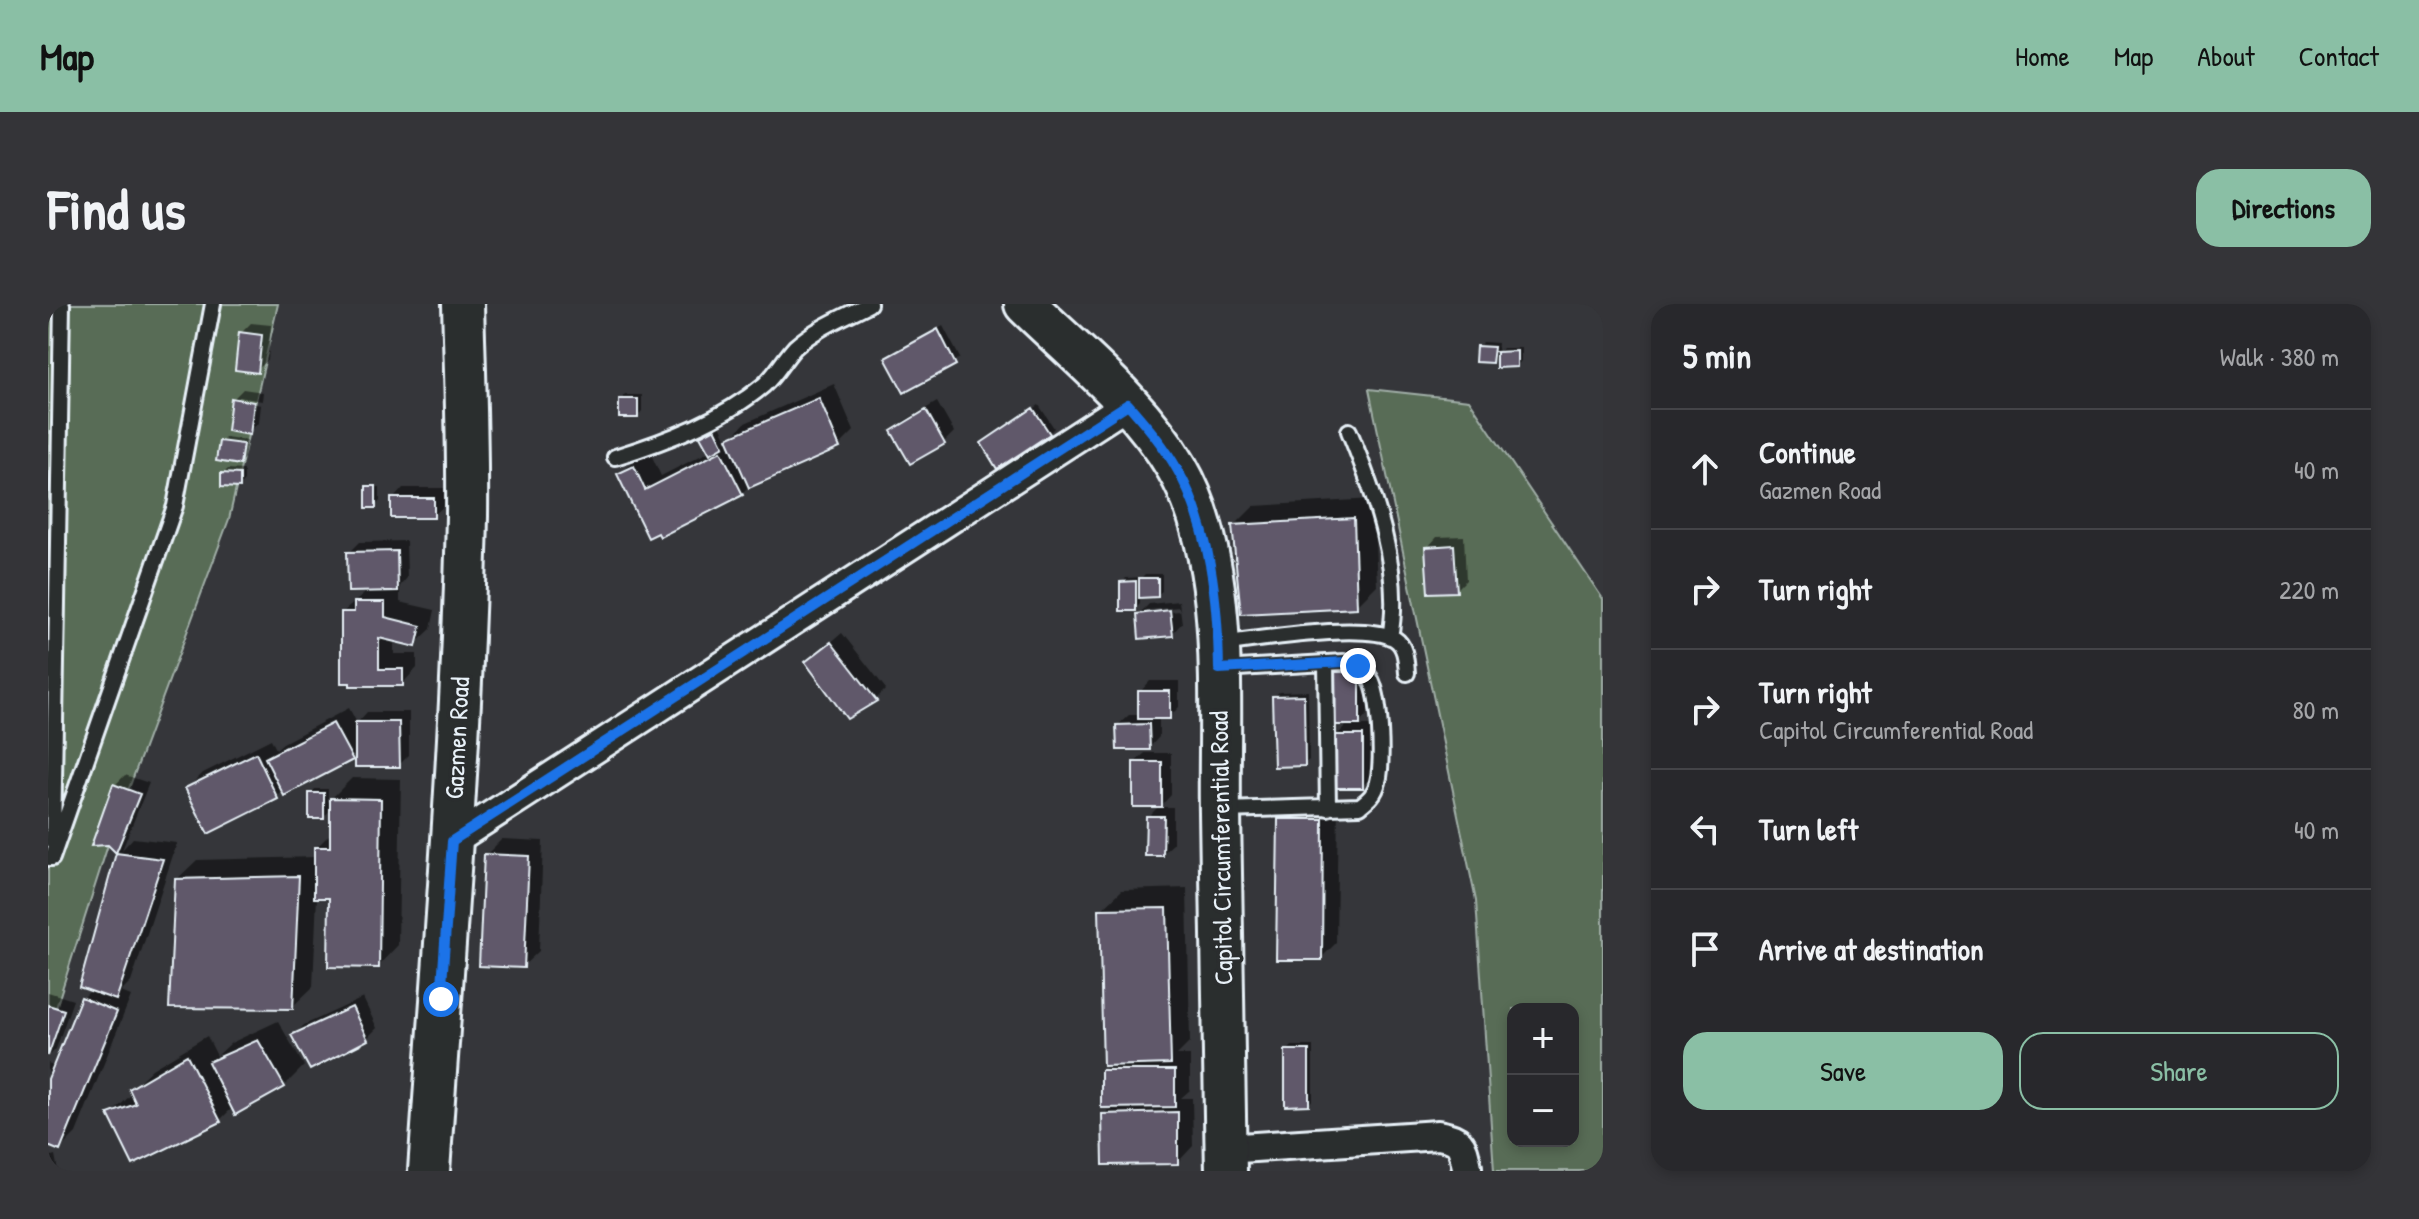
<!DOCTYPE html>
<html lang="en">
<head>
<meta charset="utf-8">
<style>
  :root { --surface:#28282c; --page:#343438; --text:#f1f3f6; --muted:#a5a6a9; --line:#444448; --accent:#8abfa5 }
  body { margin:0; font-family:"Patrick Hand",sans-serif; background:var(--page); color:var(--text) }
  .controls { position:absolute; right:24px; bottom:24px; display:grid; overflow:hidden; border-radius:16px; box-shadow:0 4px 12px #0003 }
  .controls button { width:72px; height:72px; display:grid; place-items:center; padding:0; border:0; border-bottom:2px solid var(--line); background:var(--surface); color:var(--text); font:40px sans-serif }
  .stop { position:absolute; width:24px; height:24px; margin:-18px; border:6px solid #1a73e8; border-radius:50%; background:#fff }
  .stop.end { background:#1a73e8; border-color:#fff; box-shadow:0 2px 8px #0008 }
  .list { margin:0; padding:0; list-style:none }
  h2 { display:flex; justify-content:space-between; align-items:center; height:104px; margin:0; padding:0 32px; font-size:34px }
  h2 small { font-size:26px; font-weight:400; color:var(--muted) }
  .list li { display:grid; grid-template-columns:52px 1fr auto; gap:24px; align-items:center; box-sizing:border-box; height:120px; padding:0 32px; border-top:2px solid var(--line) }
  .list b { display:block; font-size:30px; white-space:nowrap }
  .list p { margin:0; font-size:26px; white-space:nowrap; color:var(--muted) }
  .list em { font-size:26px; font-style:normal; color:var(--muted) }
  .actions { display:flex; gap:16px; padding:24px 32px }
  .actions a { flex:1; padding:18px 0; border:2px solid var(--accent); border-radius:24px; text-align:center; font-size:28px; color:var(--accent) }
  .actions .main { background:var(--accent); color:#111 }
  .icon { flex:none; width:44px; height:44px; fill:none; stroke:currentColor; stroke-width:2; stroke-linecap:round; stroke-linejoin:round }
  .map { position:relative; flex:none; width:1555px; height:867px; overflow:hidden; border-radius:24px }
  header { display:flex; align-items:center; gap:48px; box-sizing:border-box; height:112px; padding:0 40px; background:var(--accent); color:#111 }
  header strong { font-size:38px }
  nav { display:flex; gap:44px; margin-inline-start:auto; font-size:28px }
  .intro { display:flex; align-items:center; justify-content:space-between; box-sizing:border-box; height:192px; padding:0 48px }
  h1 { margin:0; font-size:56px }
  .button { padding:20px 36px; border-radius:24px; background:var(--accent); color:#111; font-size:28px; font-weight:700 }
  main { display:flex; gap:48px; padding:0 48px }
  aside { flex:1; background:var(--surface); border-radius:24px; box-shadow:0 4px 12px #0003 }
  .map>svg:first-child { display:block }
  .green { fill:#596c56; stroke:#a0aea7; stroke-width:2; fill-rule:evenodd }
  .shadow { fill:#0007; fill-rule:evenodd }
  .building { fill:#60596b; stroke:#e8f1f8; stroke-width:2 }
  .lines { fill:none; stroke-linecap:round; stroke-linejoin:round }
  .lane-casing { stroke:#e8f1f8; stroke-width:20 }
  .street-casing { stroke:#e8f1f8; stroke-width:34 }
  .secondary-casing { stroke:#e8f1f8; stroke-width:46 }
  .lane { stroke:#2a2d2e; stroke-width:14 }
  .street { stroke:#2a2d2e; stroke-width:28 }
  .secondary { stroke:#2a2d2e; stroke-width:40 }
  .route { stroke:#1a73e8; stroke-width:10 }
  .labels { text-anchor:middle; stroke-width:7; stroke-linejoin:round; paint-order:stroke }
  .street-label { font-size:26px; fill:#e8f1f8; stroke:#2a2d2e }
</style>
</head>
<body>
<header>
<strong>Map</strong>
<nav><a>Home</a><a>Map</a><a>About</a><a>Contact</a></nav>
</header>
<div class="intro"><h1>Find us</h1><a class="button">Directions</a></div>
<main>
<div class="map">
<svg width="1555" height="867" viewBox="0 0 1555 867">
  <rect width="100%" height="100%" fill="#35363a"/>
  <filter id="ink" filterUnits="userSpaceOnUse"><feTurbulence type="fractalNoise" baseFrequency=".0125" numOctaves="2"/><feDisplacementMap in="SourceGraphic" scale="16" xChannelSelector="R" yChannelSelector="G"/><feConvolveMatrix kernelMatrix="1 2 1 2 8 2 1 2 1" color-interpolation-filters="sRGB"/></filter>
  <g filter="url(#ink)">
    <path class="green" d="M0 0H230L181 215 60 541 0 729Z
      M1321 85 1421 96 1555 295V867H1446L1428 597ZM1465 705H1525V837H1465Z"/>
    <path class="shadow" d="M203 19 223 21 220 56 209 66 193 29Z
      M895 22 912 54 857 86 840 54Z
      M1435 38 1450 39 1449 50 1454 44H1473V57L1469 61 1450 51 1444 57 1430 43Z
      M786 80 806 127 791 142 702 181 694 189 613 230 572 171 587 155 602 148 613 172 662 147 655 133 672 121 680 137 697 119Z
      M195 85 215 88 214 97 191 93V97L213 101 211 118 201 128 185 95Z
      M577 91H594V107L590 112 573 96Z
      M889 98 906 128 896 138 846 127 856 117Z
      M991 101 1006 124 1001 129 935 139Z
      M178 133 199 136 196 154 192 159 173 138Z
      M180 165 196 166V177L191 182 175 170Z
      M322 181V184L332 183V197L327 202 320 183Z
      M355 184H396V202L385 212 345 195Z
      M1325 195 1329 281 1308 302 1186 222 1206 202Z
      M1416 232 1418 276 1408 286 1379 244 1389 233Z
      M358 237 359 274 352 282V298L387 306 383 325 367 340 346 335V350H369V364L354 380H304L295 308 322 285 301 249 312 238Z
      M1097 270H1114V287L1109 291 1092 292V300L1087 305 1074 279 1078 274 1094 273Z
      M1131 297 1134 319 1124 330 1091 310 1101 300ZM1131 303 1132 307 1099 310V306Z
      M794 329 838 385 828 395 799 412 760 358Z
      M1298 359H1321V409L1309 422H1325V472L1314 482 1288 432 1301 419 1288 369Z
      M1102 377H1131V403L1121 413H1111V433L1101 444 1070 421 1081 411H1092V388Z
      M1260 387 1261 456 1256 460 1226 392 1231 388Z
      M301 404 309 419 319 408H361V451L351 461 309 449 303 454 236 486 229 493 140 484 155 469 223 435 228 445 235 439Z
      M1097 449H1123V491L1112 503H1125V540L1114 550 1100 513 1112 501 1086 459Z
      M77 471 101 479 74 546 85 534 129 539 83 678 73 688 83 692 28 829 12 845 0 840V759L7 762 35 694 44 685 33 682 70 548 61 539 67 481Z
      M304 474 353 475 350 641 330 662 283 592H269L265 683 244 703 128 576 149 556 268 553V544L284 528V504L276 513 263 490 267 485H280V498Z
      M1248 500H1290L1288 639 1273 654 1232 516Z
      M454 535 495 537 491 647 475 662 438 551Z
      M1139 584 1142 738 1129 751H1142V786L1133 794H1144L1145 842 1130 858 1056 811 1066 801 1055 767 1062 760 1053 606 1074 586Z
      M0 688 25 696 8 745 0 753Z
      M315 694 329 724 319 734 246 731 256 721Z
      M230 717 256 762 236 782 185 803 172 816 86 858 63 810 85 789 83 785 104 765 159 732 169 752 183 739Z
      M1244 742H1265V795L1261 800 1239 747Z
      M7 851 10 867H0V853Z"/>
    <path class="building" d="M890 25 908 61 856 89 837 54Z
      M191 28 214 31 210 69 187 66Z
      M1428 42 1446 43 1444 59 1427 58Z
      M1469 47V63L1448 64V48Z
      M183 94 206 98 202 131 179 127Z
      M771 94 792 144 701 184 679 134Z
      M571 95H590V114H571Z
      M985 104 1002 130 949 165 933 139Z
      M878 106 897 140 862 160 843 127Z
      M667 124 676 142 662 150 652 132Z
      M171 137 195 140 192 161 168 157Z
      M673 147 695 191 612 233 610 229 600 234 569 170 586 162 597 186Z
      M173 169 192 170V184L173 183Z
      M318 182H328V204H318Z
      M343 194H386V214H343Z
      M1306 214 1309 304 1193 310 1184 221Z
      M1406 241 1409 288 1380 289 1377 243Z
      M349 247 350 287 300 288 299 248Z
      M1091 274H1110V293L1091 294Z
      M1088 277V307H1072V278Z
      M306 298H337V313L373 322 368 343 331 334V365H355V382H302V379H293V308H306Z
      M1122 306 1125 332 1091 335 1089 310Z
      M783 338 829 397 799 415 757 358Z
      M1286 368H1312V421H1286Z
      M1090 387H1122V415H1090Z
      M1256 391 1257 462 1226 463 1224 392Z
      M307 418H351L352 463H307Z
      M285 419 305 456 236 492 217 454Z
      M1101 420 1102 446H1069L1068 421Z
      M1286 431H1315V484H1286Z
      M208 449 230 495 160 530 137 484Z
      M1085 458H1114V503H1085Z
      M65 480 92 490 68 549 60 541 43 542Z
      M261 489H276V515H261Z
      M282 494 333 495 331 664 280 663 281 594H266V543H282Z
      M1098 512H1116L1115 552H1097Z
      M1230 515H1275L1274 656H1228Z
      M68 549 115 555 68 696 31 683Z
      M436 550 481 552 476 664 431 662Z
      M251 572 245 705 121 704 127 575Z
      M1119 604 1123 760 1055 762 1051 605Z
      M33 693 69 708 12 847 0 842V775Z
      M0 701 16 706 0 752Z
      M304 703 320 736 262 766 243 731Z
      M210 736 237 783 187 811 160 758Z
      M1237 746H1261V801L1237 802Z
      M139 751 173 818 85 861 60 810 88 800 81 785Z
      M1053 766H1127V803L1053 804Z
      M1130 808V860L1055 861 1054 810Z"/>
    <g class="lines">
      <defs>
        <path id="lane" d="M1301 127C1326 188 1355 267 1342 333
          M567 153C619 137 674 116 716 81 728 70 736 55 747 43 768 24 796 13 821 0
          M1171 340C1209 336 1317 317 1347 335 1358 342 1358 358 1359 369
          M1278 359 1280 504
          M1173 365 1296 358C1306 361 1316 364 1322 374 1333 392 1335 458 1330 478 1327 490 1321 495 1312 502L1176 506
          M5 537 14 0
          M0 554H4L127 202 165 0"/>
        <path id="street" d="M404 537 1080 100
          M1177 845 1390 831C1415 835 1414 841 1419 863"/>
        <path id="secondary" d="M977 0C1029 51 1092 100 1129 164 1184 259 1170 402 1172 509 1173 629 1175 748 1178 867
          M381 867C396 649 414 431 419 212 420 142 417 71 415 0"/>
      </defs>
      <use href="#lane" class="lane-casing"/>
      <use href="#street" class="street-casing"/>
      <use href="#secondary" class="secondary-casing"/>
      <use href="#lane" class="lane"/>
      <use href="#street" class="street"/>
      <use href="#secondary" class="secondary"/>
    </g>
  </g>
  <g class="lines" filter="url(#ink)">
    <path class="route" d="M393 695 404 537 1080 100C1098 121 1116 141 1129 165 1163 224 1170 299 1171 365L1296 358 1310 362"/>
  </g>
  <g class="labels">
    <g class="street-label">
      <text transform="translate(409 434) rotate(-87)" y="9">Gazmen Road</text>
      <text transform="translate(1173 544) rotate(-91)" y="9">Capitol Circumferential Road</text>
    </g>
  </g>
</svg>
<div class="controls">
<button>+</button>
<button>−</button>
</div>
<div class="stop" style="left:393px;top:695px"></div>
<div class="stop end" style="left:1310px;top:362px"></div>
</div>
<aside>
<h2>5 min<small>Walk · 380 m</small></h2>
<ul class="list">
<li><svg class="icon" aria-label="ahead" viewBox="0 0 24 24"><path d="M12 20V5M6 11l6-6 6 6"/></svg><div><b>Continue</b><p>Gazmen Road</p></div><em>40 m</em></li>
<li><svg class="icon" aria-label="right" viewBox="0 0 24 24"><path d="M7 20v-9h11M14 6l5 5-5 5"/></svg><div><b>Turn right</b></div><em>220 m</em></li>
<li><svg class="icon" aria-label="right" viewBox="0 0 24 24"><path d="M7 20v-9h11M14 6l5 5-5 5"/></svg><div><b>Turn right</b><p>Capitol Circumferential Road</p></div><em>80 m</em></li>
<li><svg class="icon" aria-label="left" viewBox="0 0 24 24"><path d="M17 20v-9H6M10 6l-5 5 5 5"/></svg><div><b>Turn left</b></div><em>40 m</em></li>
<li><svg class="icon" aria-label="arrive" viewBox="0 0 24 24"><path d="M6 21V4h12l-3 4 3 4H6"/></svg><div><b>Arrive at destination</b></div></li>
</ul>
<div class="actions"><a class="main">Save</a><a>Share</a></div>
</aside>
</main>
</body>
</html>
